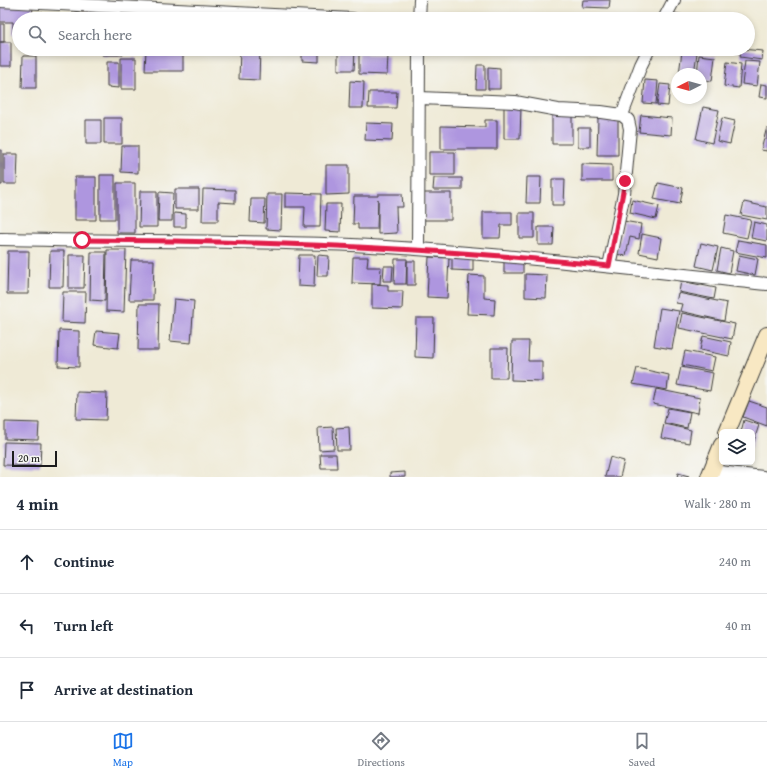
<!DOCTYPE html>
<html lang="en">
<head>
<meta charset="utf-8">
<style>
  :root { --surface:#fff; --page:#f6f6f7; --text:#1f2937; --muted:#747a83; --line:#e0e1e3; --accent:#1a73e8 }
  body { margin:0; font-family:"Gentium Book Plus",serif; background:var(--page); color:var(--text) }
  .controls { position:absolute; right:12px; bottom:12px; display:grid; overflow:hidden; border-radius:6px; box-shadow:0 2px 6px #0003 }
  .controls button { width:36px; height:36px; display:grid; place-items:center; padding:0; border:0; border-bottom:1px solid var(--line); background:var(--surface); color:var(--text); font:20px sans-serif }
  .compass { position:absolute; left:671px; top:68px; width:36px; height:36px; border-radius:50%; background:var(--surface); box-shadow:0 2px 6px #0003; rotate:264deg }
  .scale { position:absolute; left:12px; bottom:10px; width:45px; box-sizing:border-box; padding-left:4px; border:2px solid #1c1c1c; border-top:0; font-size:11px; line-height:14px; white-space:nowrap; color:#1c1c1c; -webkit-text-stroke:3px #f6f6f2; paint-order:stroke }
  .stop { position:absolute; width:12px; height:12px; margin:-9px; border:3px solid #e11d48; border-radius:50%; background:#fff }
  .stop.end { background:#e11d48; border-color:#fff; box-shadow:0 1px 4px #0008 }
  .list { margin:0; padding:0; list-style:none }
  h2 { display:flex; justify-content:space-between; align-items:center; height:52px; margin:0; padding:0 16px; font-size:17px }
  h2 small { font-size:13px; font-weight:400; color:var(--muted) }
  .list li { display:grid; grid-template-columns:26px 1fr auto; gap:12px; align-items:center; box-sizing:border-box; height:64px; padding:0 16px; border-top:1px solid var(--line) }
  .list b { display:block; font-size:15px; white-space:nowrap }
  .list em { font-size:13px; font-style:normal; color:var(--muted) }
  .icon { flex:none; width:22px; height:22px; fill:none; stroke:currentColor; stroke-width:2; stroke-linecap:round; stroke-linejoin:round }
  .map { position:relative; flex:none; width:767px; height:477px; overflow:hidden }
  .search { position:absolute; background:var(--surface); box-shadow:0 2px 6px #0003; left:12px; right:12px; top:12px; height:44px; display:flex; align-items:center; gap:10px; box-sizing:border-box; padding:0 14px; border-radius:22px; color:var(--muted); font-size:15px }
  .sheet { height:244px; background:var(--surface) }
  nav { display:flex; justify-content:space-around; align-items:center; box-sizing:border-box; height:56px; border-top:1px solid var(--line); background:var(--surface); font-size:11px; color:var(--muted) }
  nav a { display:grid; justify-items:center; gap:2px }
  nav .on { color:var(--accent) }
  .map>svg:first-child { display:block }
  .building { fill:#ae96df }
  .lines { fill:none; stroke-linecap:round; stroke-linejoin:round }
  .minor-casing { stroke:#3c3b38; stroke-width:14 }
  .secondary-casing { stroke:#3c3b38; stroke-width:18 }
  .minor { stroke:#fff; stroke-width:12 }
  .secondary { stroke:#f8e8c3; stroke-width:16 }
  .route { stroke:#e11d48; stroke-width:5 }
</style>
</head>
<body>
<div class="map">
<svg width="767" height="477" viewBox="0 0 767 477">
  <rect width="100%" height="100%" fill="#f6f6f2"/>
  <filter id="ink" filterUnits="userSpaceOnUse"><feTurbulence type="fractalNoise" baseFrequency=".025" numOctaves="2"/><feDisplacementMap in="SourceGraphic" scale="8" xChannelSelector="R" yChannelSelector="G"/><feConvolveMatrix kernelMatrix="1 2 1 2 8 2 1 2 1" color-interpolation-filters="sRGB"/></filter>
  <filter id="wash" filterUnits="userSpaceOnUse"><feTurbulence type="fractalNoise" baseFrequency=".012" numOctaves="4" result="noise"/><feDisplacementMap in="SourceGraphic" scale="16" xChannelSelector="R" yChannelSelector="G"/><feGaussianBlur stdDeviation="0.9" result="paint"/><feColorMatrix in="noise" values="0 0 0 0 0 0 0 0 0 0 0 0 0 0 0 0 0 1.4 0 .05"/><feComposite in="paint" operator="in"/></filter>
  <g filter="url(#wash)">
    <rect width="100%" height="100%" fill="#efead6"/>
    <g id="blocks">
      <path class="building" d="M583 0H610L609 8 582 7Z
        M0 5 33 6 32 19H19V33H13V22H0Z
        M76 12H94V19H76Z
        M671 13 700 17V19H671Z
        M34 15H56V19H34Z
        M704 16 718 18V19H703Z
        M103 17 124 18V19H103Z
        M0 24H4V42H0Z
        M0 42H11V66H0Z
        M103 49H124L123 55H102Z
        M146 49H183V71H145Z
        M240 49H260L259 80 239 79Z
        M302 49H319V62L302 61Z
        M338 49H355L354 70H338Z
        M363 49H383V52H363Z
        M741 49 763 51 762 60 740 57Z
        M682 51 697 53 694 74H679Z
        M359 54 388 55 387 75 359 74Z
        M699 55 715 57 712 81 701 80V74H697Z
        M23 56H36V88H22Z
        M121 58H136V89H121Z
        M745 61 760 62 757 86 742 84Z
        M107 62H119V88L107 87Z
        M727 62 741 64 739 88 724 86Z
        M477 65H485V89H476Z
        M488 67 500 68V89H488Z
        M645 80 658 81 656 104 643 103Z
        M350 81 364 82 363 108H349Z
        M660 84 670 85 668 106 657 105Z
        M761 84 767 85V98L759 97Z
        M369 92H397L396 108H368Z
        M504 107H521L520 139H504Z
        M703 107 719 110 712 143 696 139Z
        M552 115 572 116V144H552Z
        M641 115 672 118 671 135 639 132Z
        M104 118H122V144H104Z
        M598 118 618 119V155H597Z
        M722 118 735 121 730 144 717 141Z
        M86 120H101V144H86Z
        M485 120H497V149H441V126L485 127Z
        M366 123 393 124 392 141 365 140Z
        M767 127V151L761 150Z
        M578 128H590V147H578Z
        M122 146H138V173L121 172Z
        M0 150H2V185H0Z
        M429 152H455V175H429Z
        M4 154H18L17 184H4Z
        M582 164 612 165V181H582Z
        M326 165H349V194L326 195Z
        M100 175H115V219H100Z
        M75 177H96V220H75Z
        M527 177H541L540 203H526Z
        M434 178H462V190H433Z
        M552 179H565L564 205H552Z
        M117 183H135V233H117Z
        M658 183 683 188 680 204 654 199Z
        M175 189H199V209H175Z
        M203 189 235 190V203L218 202V221H202Z
        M140 191H157V227H139Z
        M159 192 173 193 172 221H158Z
        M285 193 321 194 320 227H304L305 207H285Z
        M424 193H451V220H424Z
        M267 194H282L281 230 266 229Z
        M378 194H402L403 207H396L397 233 378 234V199L377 229H358V224H353L354 196H378Z
        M251 199H265L264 223 250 222Z
        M632 200 659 206 656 219 630 213Z
        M744 202 767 207V220L741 215Z
        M326 204H341L340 232 325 231Z
        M483 212H512V225H501L500 238H483Z
        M174 213 186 214V227H174Z
        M519 213H534V238H519Z
        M726 215 751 220 747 238 723 233Z
        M623 221 641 224 639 239 630 237 626 256 616 254Z
        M754 222 767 225V241L751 238Z
        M538 227H554L553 245H538Z
        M642 234 661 238 658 257 639 253Z
        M738 240 767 245V258L735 252Z
        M701 243 718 247 713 270 696 266Z
        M721 248 733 251 729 273 717 270Z
        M107 250H126L124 312 106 311Z
        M8 251H29L28 294H7Z
        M50 251H64L63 287H49Z
        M91 252H106L105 301 90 300Z
        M69 255H85L84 288H69Z
        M299 255H315L314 287 298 286Z
        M318 255 329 256 328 276H317Z
        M739 255 758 259 755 275 736 271Z
        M353 257H368L367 267H381L380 284 352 283Z
        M429 257 449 258 447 298 427 297Z
        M452 257 473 258V271L452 270Z
        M395 259H407L406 284H394Z
        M131 260H154L153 300H129Z
        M407 261H415V285H407Z
        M504 261H523V273H504Z
        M384 266H393L392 281H383Z
        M525 274 547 275 546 298 525 297Z
        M469 275 484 276V298L495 299 494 315 467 314Z
        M681 281 716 288 714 299 679 292Z
        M372 284 388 285V291H403L402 309 372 308Z
        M63 292H86L85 323 62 322Z
        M678 293 727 303 724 321 680 311 682 304 676 303Z
        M174 299 194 301 191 343 170 341Z
        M139 304H159L158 350H138Z
        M660 308 679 311 672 349 654 346Z
        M682 313 735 324 732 339 679 328Z
        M416 318H434L433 358 415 357Z
        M59 330 79 331V367L58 366Z
        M96 331 120 333 118 348 94 345Z
        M703 336 731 342 729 356 700 350Z
        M512 341H529L528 361H542V381L511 380Z
        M491 348H508L507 378H491Z
        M685 351 715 357 712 371 682 365Z
        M681 367 713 373 710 391 677 385Z
        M637 368 669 375 667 390 633 384Z
        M656 389 700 398 698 413 653 404Z
        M77 392 107 393 106 420 76 419Z
        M749 401 767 407V426L743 417Z
        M668 408 690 412 687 428 664 423Z
        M744 420 759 425 752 447V432H741Z
        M5 422 39 423 38 440 5 439Z
        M664 424 691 430 689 443 661 438Z
        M333 427 334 449 319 450 318 428Z
        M349 427 350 450H337L336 428Z
        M4 442 41 443 40 466 3 465Z
        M320 454H336L337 468H321Z
        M610 457 624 461 620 477H605Z
        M405 472V477H390V473Z
        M678 473 689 476 688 477H677Z"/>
    </g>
  </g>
  <g filter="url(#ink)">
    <use href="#blocks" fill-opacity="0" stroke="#3c3b38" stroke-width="1"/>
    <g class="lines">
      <defs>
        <path id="minor" d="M0 1 353 19
          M419 19 420 0
          M664 19 674 0
          M420 98 515 102 558 110 601 112 622 115 628 120 630 129 624 194 609 266
          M622 115 641 65 649 49
          M0 239C117 242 234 240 352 245 491 252 629 269 767 284
          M418 249 419 49
          M711 471 763 477"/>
        <path id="secondary" d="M727 432 767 335
          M709 477 722 445"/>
      </defs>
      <use href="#minor" class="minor-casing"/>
      <use href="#secondary" class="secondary-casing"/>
      <use href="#minor" class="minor"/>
      <use href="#secondary" class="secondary"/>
    </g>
  </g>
  <g class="lines" filter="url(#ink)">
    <path class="route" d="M82 240C259 241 433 247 609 266L625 181"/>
  </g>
</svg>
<div class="controls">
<button><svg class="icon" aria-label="layers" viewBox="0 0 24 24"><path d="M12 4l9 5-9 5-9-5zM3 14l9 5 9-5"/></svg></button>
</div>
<svg class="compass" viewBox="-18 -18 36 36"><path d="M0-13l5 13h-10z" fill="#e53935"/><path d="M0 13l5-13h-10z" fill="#747a83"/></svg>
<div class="scale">20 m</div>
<div class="stop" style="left:82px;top:240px"></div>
<div class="stop end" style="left:625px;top:181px"></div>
<div class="search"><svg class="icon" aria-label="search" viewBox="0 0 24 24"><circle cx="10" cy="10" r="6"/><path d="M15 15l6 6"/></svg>Search here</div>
</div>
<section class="sheet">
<h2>4 min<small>Walk · 280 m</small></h2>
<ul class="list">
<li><svg class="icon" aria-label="ahead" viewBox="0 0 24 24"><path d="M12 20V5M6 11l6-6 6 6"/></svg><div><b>Continue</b></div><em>240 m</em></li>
<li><svg class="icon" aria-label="left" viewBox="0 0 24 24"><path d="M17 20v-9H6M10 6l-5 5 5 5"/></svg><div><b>Turn left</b></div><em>40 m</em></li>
<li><svg class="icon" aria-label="arrive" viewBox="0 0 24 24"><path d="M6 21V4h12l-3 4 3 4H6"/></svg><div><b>Arrive at destination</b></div></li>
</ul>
</section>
<nav>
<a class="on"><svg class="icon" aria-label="map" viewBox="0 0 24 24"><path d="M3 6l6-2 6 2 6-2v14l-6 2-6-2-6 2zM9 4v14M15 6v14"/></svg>Map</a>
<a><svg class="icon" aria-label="directions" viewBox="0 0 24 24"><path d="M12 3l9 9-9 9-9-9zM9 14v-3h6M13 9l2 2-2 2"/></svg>Directions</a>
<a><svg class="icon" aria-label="saved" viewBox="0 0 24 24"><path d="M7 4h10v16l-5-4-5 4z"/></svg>Saved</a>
</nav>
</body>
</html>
